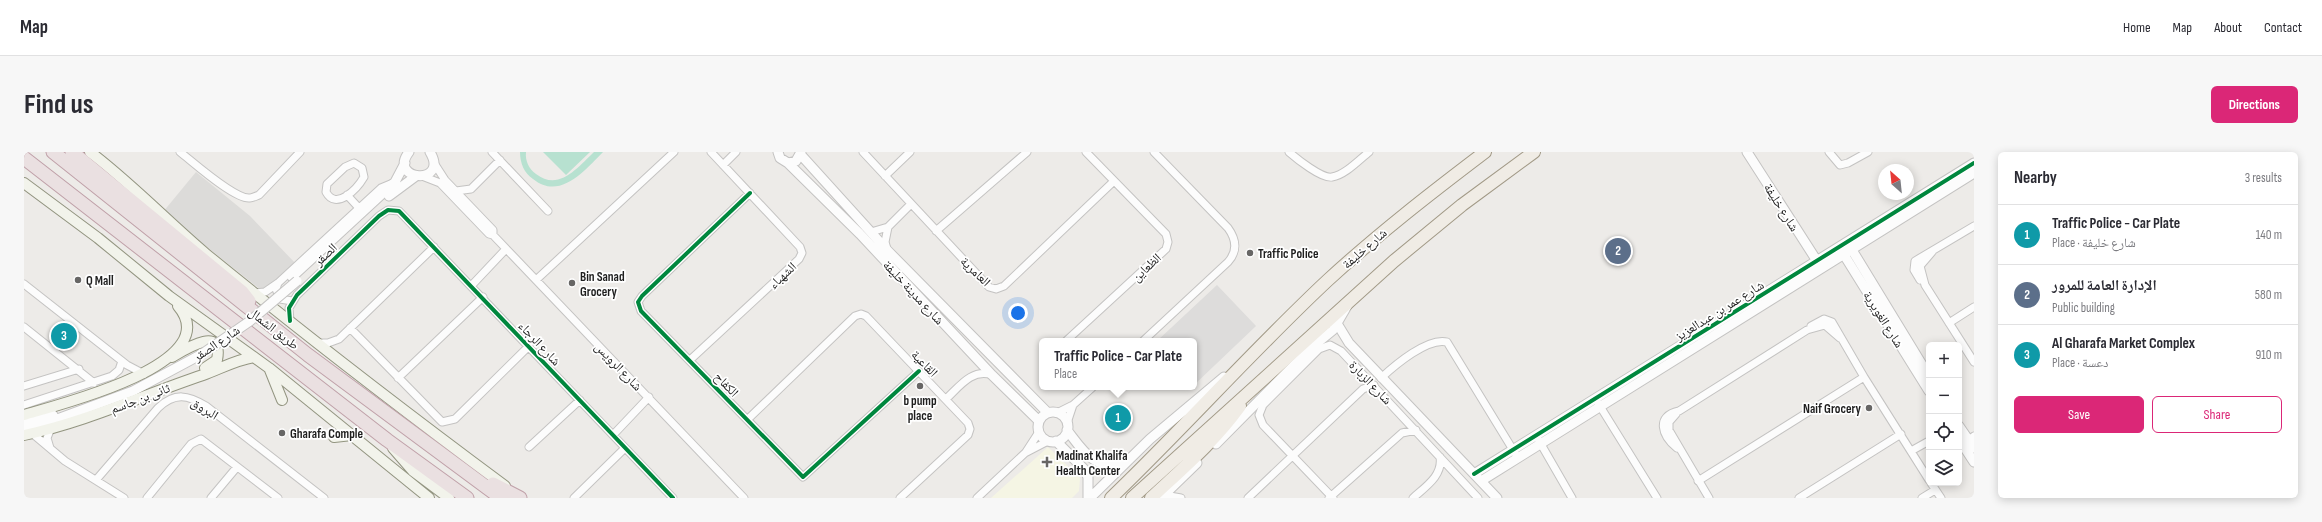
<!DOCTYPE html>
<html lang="en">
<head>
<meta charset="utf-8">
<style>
  :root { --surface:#fff; --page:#f7f7f7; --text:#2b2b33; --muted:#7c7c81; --line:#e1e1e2; --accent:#db2777 }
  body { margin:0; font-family:"Sofia Sans Condensed","Noto Naskh Arabic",sans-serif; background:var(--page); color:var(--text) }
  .controls { position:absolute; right:12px; bottom:12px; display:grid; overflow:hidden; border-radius:6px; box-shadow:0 2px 10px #0003 }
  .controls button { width:36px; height:36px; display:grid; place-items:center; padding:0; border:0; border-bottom:1px solid var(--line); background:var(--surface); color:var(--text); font:20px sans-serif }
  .compass { position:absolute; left:1854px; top:12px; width:36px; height:36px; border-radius:50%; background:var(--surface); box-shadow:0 2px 10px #0003; rotate:333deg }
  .you { position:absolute; left:994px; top:161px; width:14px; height:14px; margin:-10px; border:3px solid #fff; border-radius:50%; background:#1a73e8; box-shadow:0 0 0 6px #1a73e833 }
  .badge { display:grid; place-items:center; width:26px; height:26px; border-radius:50%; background:var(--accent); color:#fff; font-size:13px; font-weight:700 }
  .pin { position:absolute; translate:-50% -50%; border:2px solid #fff; box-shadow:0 1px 4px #0006 }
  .popup { position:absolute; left:1015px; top:186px; width:158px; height:52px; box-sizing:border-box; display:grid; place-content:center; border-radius:6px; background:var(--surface); filter:drop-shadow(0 1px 3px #0005); font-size:13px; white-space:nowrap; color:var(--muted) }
  .popup b { font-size:15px; color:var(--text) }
  .popup::after { content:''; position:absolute; left:50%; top:100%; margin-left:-8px; border:8px solid transparent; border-top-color:var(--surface) }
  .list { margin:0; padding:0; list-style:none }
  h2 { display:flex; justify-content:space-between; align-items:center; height:52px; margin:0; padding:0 16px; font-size:17px }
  h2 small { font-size:13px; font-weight:400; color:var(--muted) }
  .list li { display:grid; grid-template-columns:26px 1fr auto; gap:12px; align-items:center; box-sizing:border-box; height:60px; padding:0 16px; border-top:1px solid var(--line) }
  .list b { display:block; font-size:15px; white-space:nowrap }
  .list p { margin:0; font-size:13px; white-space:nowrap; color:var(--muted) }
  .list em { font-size:13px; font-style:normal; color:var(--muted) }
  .actions { display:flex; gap:8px; padding:12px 16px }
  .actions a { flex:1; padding:9px 0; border:1px solid var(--accent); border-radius:6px; text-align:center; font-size:14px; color:var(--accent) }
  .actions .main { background:var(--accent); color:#fff }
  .icon { flex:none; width:22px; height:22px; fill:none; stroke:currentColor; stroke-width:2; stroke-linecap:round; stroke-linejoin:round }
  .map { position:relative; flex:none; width:1950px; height:346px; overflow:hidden; border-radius:6px }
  header { display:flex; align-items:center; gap:24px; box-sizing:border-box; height:56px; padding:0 20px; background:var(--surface); border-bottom:1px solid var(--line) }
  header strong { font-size:19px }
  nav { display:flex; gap:22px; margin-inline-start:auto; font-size:14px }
  .intro { display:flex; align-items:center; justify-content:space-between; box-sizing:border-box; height:96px; padding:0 24px }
  h1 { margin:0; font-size:28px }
  .button { padding:10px 18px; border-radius:6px; background:var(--accent); color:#fff; font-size:14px; font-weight:700 }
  main { display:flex; gap:24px; padding:0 24px }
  aside { flex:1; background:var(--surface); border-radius:6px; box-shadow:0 2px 10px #0003 }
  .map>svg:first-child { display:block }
  .residential { fill:#dcdbd9 }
  .education { fill:#f5f5e4 }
  .pitch { fill:#b7e1d0 }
  .parking { fill:#dddcdb }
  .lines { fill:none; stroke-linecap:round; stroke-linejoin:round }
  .minor-casing { stroke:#c4c3c2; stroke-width:9 }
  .tertiary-casing { stroke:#c4c3c2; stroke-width:11 }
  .secondary-casing { stroke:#939581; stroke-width:12 }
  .primary-casing { stroke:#a29a87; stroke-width:14 }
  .motorway-casing { stroke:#c0a1a9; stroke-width:15 }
  .minor { stroke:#fcfcfc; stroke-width:7 }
  .tertiary { stroke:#fcfcfc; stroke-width:9 }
  .secondary { stroke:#f2f3eb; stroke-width:10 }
  .primary { stroke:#f0ece5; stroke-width:12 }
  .motorway { stroke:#eae0e1; stroke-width:13 }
  .tertiary-bridge-casing { stroke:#c4c3c2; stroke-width:11; stroke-linecap:butt }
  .tertiary-bridge { stroke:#fcfcfc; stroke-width:9 }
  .cycleway-casing { stroke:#fff; stroke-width:6 }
  .cycleway { stroke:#00873e; stroke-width:4 }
  .poi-dot { fill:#676665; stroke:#fff; stroke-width:1.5 }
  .labels { text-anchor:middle; stroke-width:3.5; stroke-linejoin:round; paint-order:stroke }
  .street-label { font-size:13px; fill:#1f1f1f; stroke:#fff }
  .poi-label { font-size:13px; font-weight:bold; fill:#1f1f1f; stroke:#fff; text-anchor:start }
</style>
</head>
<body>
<header>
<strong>Map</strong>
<nav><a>Home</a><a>Map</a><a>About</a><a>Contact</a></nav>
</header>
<div class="intro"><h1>Find us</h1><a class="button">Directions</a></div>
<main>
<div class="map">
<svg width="1950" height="346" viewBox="0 0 1950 346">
  <rect width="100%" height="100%" fill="#edebe8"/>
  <path class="residential" d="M172 20 226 64 274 114 247 140 237 138 139 60Z"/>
  <path class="education" d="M1024 295 1056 326 1055 339 1048 346H967Z"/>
  <path class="pitch" d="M496 0H502C501 9 505 17 512 22 535 40 554 15 570 0H579C561 18 536 49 509 27 500 21 496 11 496 0Z
    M519 0H566L542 23Z"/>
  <path class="parking" d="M1193 133 1232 174 1170 233V189H1133Z"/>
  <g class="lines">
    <defs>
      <path id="minor" d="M156 0C169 10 211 48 226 46 229 46 232 44 235 43L276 0
        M468 0 524 59
        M839 0 965 135 972 137 980 134 1090 29
        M1265 0C1273 7 1298 27 1308 25 1321 23 1335 8 1345 0
        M1805 0 1816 13 1824 11 1844 0
        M330 11 338 16 340 25C333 37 312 59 302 40L303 32 321 15Z
        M410 11 421 28 469 78V83
        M699 13 712 0
        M398 24 416 31 465 82 469 83 720 346
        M861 24 886 0
        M432 39 447 37 476 8
        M726 41 618 144 614 150 617 159 779 325 895 219
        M323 43 335 56
        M912 79 1003 0
        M847 80 864 75 887 52
        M863 97 861 90 864 75
        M1908 100 1896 114 1901 133 1950 210
        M512 128 650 0
        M1896 128 1890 118 1891 109 1950 74
        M254 131 252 137 256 147 268 149
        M0 132 103 213 120 222
        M448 133 482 97
        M230 141 241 140 254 131 357 36 369 31
        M266 169 265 156 273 143 355 64 364 58 375 59 649 346
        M1925 171 1950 155
        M1787 174 1800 167 1808 170 1840 225 1905 328
        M0 175 70 231
        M326 176 418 270 431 267 505 194
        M1042 189 1142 97 1144 90 1142 82 1062 0
        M1119 189 1204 110C1214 99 1212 87 1204 76L1130 0
        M294 191H304L315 187 410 95
        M666 208 775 107 778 101 776 95 687 0
        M374 226 459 145
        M1357 226C1371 213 1404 185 1423 190L1494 306
        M0 234 55 217
        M922 247C935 235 948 216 968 223
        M1574 251 1633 346
        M0 253 88 224 95 218 98 209
        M1033 261 1049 253 1069 235
        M1652 262 1645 270V278L1685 346
        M724 267 831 164 837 162 842 164 944 271 946 277 944 283 876 346
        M1043 271 1049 253
        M9 282 41 309 100 346
        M589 283 625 245
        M1514 287 1548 346
        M1940 291 1950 284
        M505 295 556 248
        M26 296 23 286 27 276
        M1653 296C1638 284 1631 264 1655 259L1783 178 1801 173 1816 186
        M1887 299 1905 289
        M1002 300 1015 280
        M72 328 134 256C151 240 164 243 182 254L300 346
        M1674 329 1840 225
        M1907 331 1917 346
        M1140 343 1157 346
        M123 346 167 292 177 287 254 346
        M187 346 213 315
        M550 346 601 296
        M953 346 1001 301 1024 289
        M1224 346 1339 237 1350 233
        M1305 346 1378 281 1392 278
        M1309 346 1239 273 1235 263 1239 253 1295 197 1306 193 1317 199 1454 346
        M1389 346C1401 335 1419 324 1416 305
        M1775 346 1877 282
        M1898 346 1911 338"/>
      <path id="tertiary" d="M385 0C363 29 426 34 406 0
        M754 0 756 6 764 11 772 9 777 0
        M1723 0 1793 109
        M777 3 863 98 1024 261
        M764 11 836 82 968 223 1015 269
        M365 44 392 24
        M1825 93 1905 224
        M1817 98 1905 239
        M268 125 371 30 381 11
        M1314 173 1325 191 1473 346
        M1014 275a15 15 0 1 1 30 0a15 15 0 1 1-30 0Z
        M0 271 29 263
        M1935 274 1950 296
        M1043 278C1060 300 1070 319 1101 310
        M1 279 109 239 178 202
        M1935 287 1950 310
        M1032 289 1060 317 1064 325V346
        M1192 292 1287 196 1309 178 1323 154
        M1450 322 1950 11
        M1457 329 1950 21
        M1066 346 1126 287 1200 225
        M1137 346 1173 311"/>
      <path id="secondary" d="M66 0C107 31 143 69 182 102 280 182 380 259 481 334
        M0 31 74 86 145 144 245 216 405 346
        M148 205C160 198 200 172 193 208L181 216
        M246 218 258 248
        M0 263C33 253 204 212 154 154
        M0 283C62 270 119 243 179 223 196 217 211 208 230 205
        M310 285 328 283
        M369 296 389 319 425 346"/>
      <path id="primary" d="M1087 346C1161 275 1229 198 1304 128 1354 82 1407 41 1461 0
        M1108 346 1370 109 1438 53 1510 0
        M1127 346C1158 317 1191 289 1216 254"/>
      <path id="motorway" d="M29 0 284 203 477 346
        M48 0 218 140 225 149
        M0 6 363 288 443 346
        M469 332 496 346"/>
    </defs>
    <use href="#minor" class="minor-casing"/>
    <use href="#tertiary" class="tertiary-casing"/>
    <use href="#secondary" class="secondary-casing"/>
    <use href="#primary" class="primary-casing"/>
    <use href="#motorway" class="motorway-casing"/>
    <use href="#minor" class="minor"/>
    <use href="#tertiary" class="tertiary"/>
    <use href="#secondary" class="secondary"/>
    <use href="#primary" class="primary"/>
    <use href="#motorway" class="motorway"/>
    <defs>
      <path id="tertiary-bridge" d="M178 202 226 169 273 129"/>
    </defs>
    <use href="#tertiary-bridge" class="tertiary-bridge-casing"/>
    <use href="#tertiary-bridge" class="tertiary-bridge"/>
    <defs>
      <path id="cycleway" d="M726 41 618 144 614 150 617 159 779 325 895 219
        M266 169 265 156 273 143 355 64 364 58 375 59 649 346
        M1450 322 1950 11"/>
    </defs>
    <use href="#cycleway" class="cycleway-casing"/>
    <use href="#cycleway" class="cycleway"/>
  </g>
  <g class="poi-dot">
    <circle cx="1226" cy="101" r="4"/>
    <circle cx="54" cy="128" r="4"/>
    <circle cx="548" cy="131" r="4"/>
    <circle cx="896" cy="234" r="4"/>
    <circle cx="1845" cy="256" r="4"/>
    <circle cx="258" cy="281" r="4"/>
    <path d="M1021 304h4v4h4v4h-4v4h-4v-4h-4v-4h4z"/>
  </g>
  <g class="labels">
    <g class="street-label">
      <text transform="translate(1758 55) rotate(58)" y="5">شارع خليفة</text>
      <text transform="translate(1340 96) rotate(-41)" y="5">شارع خليفة</text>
      <text transform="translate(301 102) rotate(-44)" y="5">الصقر</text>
      <text transform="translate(1122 115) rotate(-43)" y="5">الظعاين</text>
      <text transform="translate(952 119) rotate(44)" y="5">العامرية</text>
      <text transform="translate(758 123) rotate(-43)" y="5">الشهباء</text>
      <text transform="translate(890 140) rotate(47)" y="5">شارع مدينة خليفة</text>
      <text transform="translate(1695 158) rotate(-32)" y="5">شارع عمر بن عبدالعزيز</text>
      <text transform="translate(1860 167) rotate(58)" y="5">شارع الغويرية</text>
      <text transform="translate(250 176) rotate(38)" y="5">طريق الشمال</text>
      <text transform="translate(192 191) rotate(-34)" y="5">شارع الصقر</text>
      <text transform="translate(516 191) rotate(47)" y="5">شارع الرجاء</text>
      <text transform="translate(901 211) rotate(46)" y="5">القاعية</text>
      <text transform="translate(595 214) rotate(46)" y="5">شارع الرويس</text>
      <text transform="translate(1347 230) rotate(46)" y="5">شارع الزبارة</text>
      <text transform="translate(703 232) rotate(46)" y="5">الكفاح</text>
      <text transform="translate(116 246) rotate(-21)" y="5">ثانى بن جاسم</text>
      <text transform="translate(181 256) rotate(32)" y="5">البروق</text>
    </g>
    <g class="poi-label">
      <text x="1234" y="106">Traffic Police</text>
      <text x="556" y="129">Bin Sanad<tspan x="556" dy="15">Grocery</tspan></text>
      <text x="62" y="133">Q Mall</text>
      <text x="896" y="253" text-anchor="middle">b pump<tspan x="896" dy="15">place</tspan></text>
      <text x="1837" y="261" text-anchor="end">Naif Grocery</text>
      <text x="266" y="286">Gharafa Comple</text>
      <text x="1032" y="308">Madinat Khalifa<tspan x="1032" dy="15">Health Center</tspan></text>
    </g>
  </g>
</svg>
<div class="controls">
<button>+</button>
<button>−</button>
<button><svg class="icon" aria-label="locate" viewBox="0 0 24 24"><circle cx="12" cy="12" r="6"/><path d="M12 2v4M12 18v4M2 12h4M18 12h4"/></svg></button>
<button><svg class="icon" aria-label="layers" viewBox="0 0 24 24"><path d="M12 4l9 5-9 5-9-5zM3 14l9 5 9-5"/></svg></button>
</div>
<svg class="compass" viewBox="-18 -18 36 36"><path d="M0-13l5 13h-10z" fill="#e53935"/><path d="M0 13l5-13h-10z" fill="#7c7c81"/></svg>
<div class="you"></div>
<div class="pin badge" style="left:1094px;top:266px;background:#0f9aa8">1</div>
<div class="popup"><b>Traffic Police - Car Plate</b>Place</div>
<div class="pin badge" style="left:1594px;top:99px;background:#5c6f8a">2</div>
<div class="pin badge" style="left:40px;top:184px;background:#0f9aa8">3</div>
</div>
<aside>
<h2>Nearby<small>3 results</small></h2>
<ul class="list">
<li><span class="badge" style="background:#0f9aa8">1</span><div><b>Traffic Police - Car Plate</b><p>Place · شارع خليفة</p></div><em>140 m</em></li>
<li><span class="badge" style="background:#5c6f8a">2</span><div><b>الإدارة العامة للمرور</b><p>Public building</p></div><em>580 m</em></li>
<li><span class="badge" style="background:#0f9aa8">3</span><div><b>Al Gharafa Market Complex</b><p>Place · دعسة</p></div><em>910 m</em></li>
</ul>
<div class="actions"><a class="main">Save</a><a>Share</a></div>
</aside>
</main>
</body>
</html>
